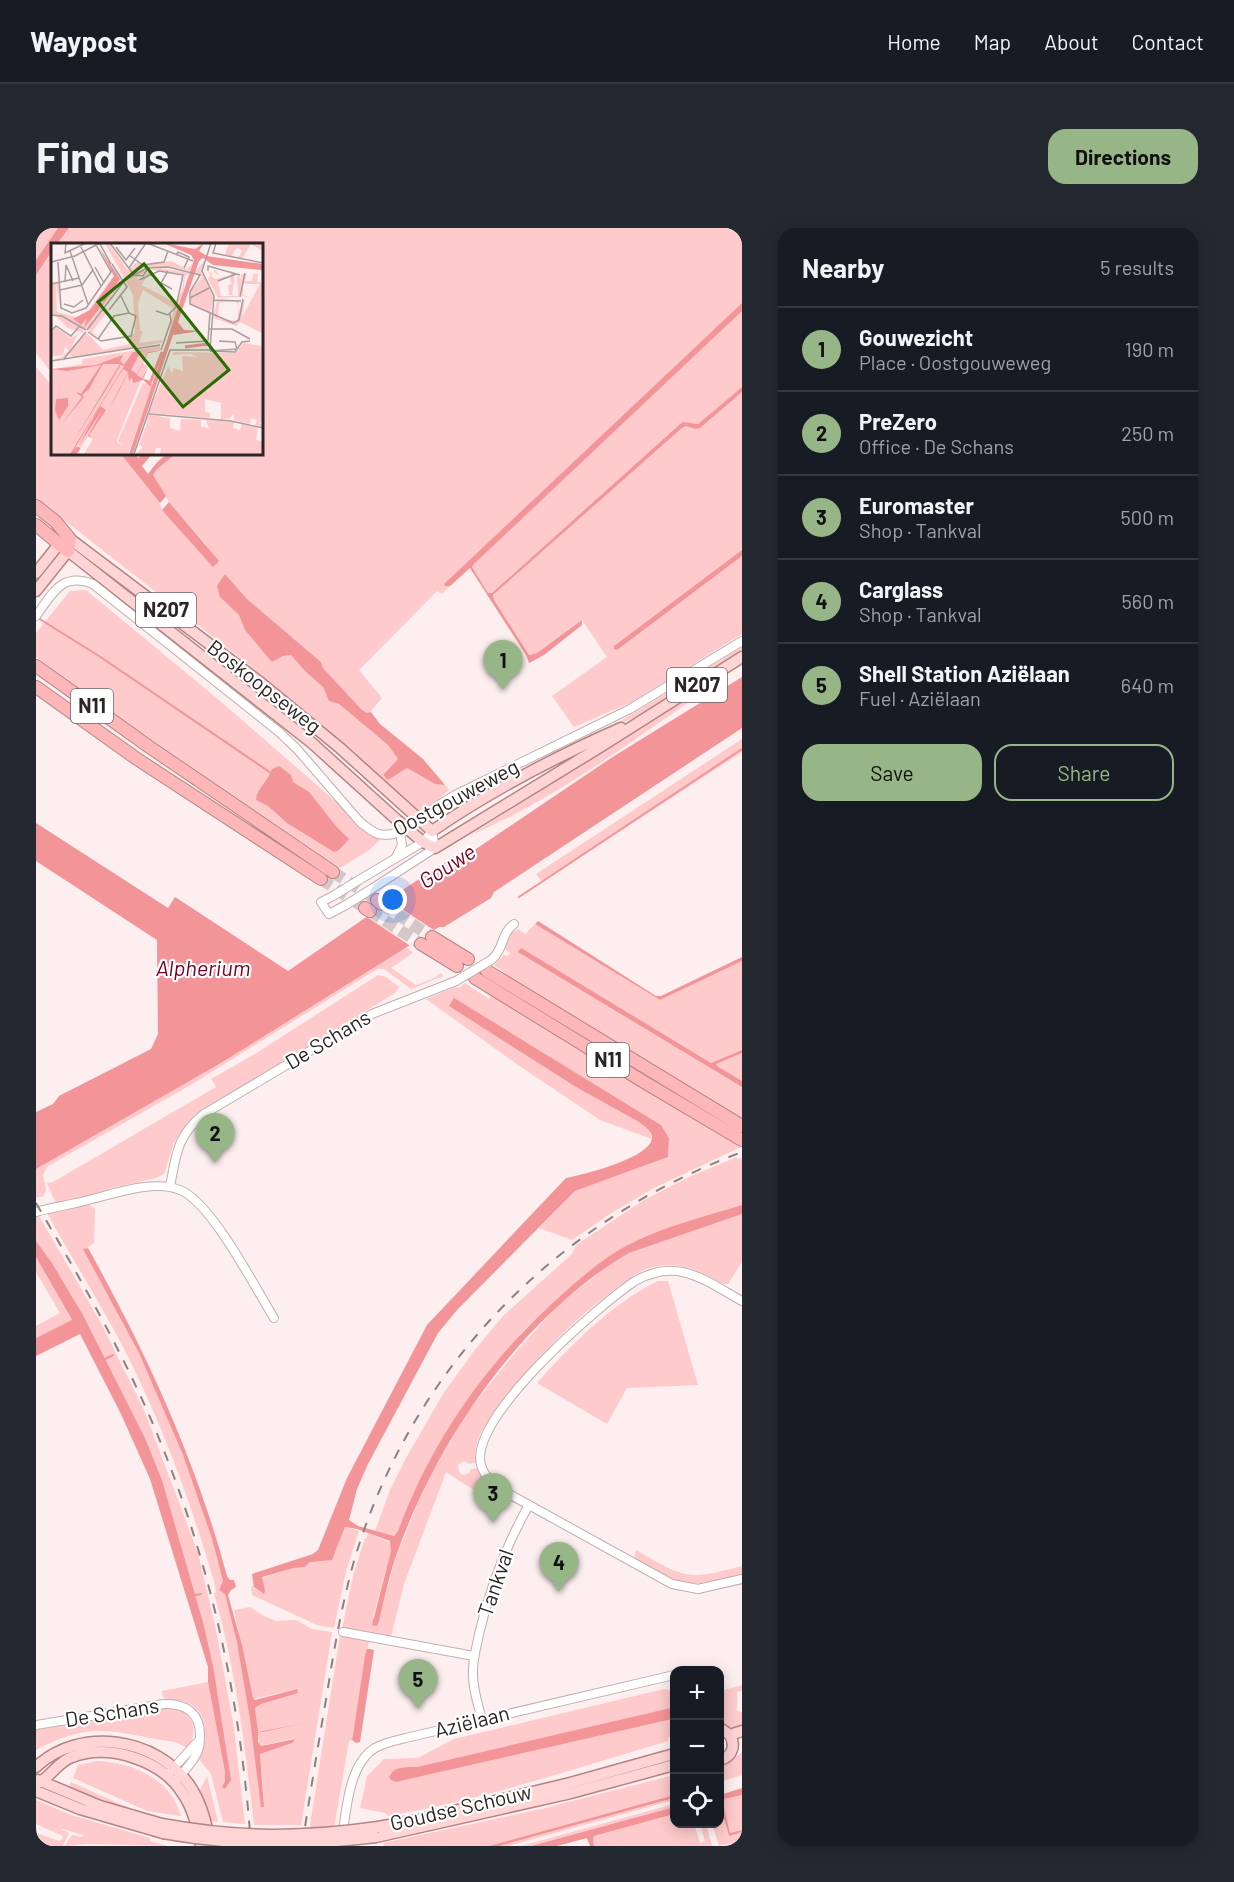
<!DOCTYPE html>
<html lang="en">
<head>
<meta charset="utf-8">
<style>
  :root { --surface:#171b24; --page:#242831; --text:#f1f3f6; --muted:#9ea1a6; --line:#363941; --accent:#97b688 }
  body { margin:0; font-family:Barlow,sans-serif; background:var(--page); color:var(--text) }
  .controls { position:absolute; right:18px; bottom:18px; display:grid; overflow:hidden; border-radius:12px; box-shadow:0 3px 15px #0003 }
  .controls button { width:54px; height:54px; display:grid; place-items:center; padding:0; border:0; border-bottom:2px solid var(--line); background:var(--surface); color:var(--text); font:30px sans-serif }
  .you { position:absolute; left:357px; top:672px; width:21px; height:21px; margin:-15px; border:4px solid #fff; border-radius:50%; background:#1a73e8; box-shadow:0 0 0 9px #1a73e833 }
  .badge { display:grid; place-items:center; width:39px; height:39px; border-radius:50%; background:var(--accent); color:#111; font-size:20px; font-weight:700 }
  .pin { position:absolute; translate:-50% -50px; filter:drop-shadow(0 2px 3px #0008) }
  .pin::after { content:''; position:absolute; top:32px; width:21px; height:18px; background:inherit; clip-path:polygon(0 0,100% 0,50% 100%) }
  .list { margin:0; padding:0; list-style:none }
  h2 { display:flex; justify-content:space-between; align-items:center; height:78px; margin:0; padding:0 24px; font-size:26px }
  h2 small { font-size:20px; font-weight:400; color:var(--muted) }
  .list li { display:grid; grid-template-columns:39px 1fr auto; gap:18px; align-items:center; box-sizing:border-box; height:84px; padding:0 24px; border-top:2px solid var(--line) }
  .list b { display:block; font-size:22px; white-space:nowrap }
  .list p { margin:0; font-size:20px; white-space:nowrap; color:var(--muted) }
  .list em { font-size:20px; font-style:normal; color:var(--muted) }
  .actions { display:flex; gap:12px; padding:18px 24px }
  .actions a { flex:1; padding:14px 0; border:2px solid var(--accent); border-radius:18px; text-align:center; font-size:21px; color:var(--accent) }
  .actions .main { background:var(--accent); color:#111 }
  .icon { flex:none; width:33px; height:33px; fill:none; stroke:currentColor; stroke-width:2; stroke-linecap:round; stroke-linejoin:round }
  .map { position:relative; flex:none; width:706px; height:1618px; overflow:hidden; border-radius:18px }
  header { display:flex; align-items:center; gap:36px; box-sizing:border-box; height:84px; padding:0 30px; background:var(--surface); border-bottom:2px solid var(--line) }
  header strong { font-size:28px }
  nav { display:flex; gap:33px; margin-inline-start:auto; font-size:21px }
  .intro { display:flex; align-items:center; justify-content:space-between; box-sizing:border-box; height:144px; padding:0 36px }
  h1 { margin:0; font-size:42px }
  .button { padding:15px 27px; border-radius:18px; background:var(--accent); color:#111; font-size:21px; font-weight:700 }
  main { display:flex; gap:36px; padding:0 36px }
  aside { flex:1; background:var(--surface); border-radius:18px; box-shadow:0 3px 15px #0003 }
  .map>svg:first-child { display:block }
  .green { fill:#fecacb }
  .water { fill:#f39498 }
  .pier { fill:#fdefef }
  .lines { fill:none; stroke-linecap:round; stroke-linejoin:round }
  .stream { stroke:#f39498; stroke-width:2 }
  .highway-tunnel { stroke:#d3c7c7; stroke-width:12; stroke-dasharray:12 6; stroke-linecap:butt }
  .minor-casing { stroke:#bfafaf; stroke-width:10 }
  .major-casing { stroke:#b48485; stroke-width:13 }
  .highway-casing { stroke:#b48485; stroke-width:14 }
  .minor { stroke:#fff; stroke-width:8 }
  .major { stroke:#fed4d5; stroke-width:10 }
  .highway { stroke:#feb7b9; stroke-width:12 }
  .rail { stroke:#8b8181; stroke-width:2; stroke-dasharray:10 10; stroke-linecap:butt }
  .minor-bridge-casing { stroke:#bfafaf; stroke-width:10; stroke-linecap:butt }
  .major-bridge-casing { stroke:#b48485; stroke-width:13; stroke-linecap:butt }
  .minor-bridge { stroke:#fff; stroke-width:8 }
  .major-bridge { stroke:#fed4d5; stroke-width:10 }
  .labels { text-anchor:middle; stroke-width:4.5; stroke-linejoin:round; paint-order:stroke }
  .shield { fill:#fff; stroke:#6b6666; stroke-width:1.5 }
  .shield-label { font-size:20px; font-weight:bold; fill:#2b2525 }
  .street-label { font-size:21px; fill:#2b2525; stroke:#fff }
  .water-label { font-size:22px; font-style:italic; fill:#76001f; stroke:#fff }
  .inset-river { fill:none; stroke:#f39498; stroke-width:3 }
  .inset-road { fill:none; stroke:#a99e9e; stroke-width:1.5 }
  .view { fill:#2a6c02; fill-opacity:0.15; stroke:#2a6c02; stroke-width:3 }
  .inset-edge { fill:none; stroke:#2b2525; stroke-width:3 }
</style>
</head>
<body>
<header>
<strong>Waypost</strong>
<nav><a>Home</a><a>Map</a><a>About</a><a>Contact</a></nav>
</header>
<div class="intro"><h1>Find us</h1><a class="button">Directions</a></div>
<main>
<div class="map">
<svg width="706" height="1618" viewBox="0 0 706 1618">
  <rect width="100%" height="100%" fill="#fdefef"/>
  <path class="green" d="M0 0H22L0 32Z
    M33 0H706V75L408 356 409 358H414L406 366 401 363 323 442 346 470 334 484 331 486 326 482 287 440 285 434 211 371 189 346 184 369 203 387 236 434 247 428 255 427 269 443 287 459 293 473 303 476 352 517 362 531 347 547 352 552 371 540 399 556 409 557 413 562 400 574 383 583 305 514 227 448 0 270V139L16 158V225H84L124 275 126 282 173 320 133 274 117 247 121 241 141 225H225V16H21Z
    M16 23V145L0 125V47Z
    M706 83V159L662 196 647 194 643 197 456 365H452L436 339 438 336Z
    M706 164V322L578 418 581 422 706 328V406L596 474 538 499 516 468 571 429 546 392 501 425 493 427 458 372 457 367 646 200 650 198 659 201 664 199Z
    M50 362 183 472 344 612 332 623 304 640 88 493 0 429V405L34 363Z
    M706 419V426L609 485 570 502Z
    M685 452C604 507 524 569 433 608L662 464Z
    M706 511V524L506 654 500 646Z
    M499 696 624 772 706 733V822L675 835 485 721 483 724 706 859V892L467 747 468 744 458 737 468 727 472 728 474 725 469 721C468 711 474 705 482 701L489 706Z
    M370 719 377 725 355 740 380 757 396 751 405 745 407 748 375 761 348 741H341L153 858 12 938 7 947 10 961 8 968 0 970V941L185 835Z
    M342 747 350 749 363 759 359 765 156 890 138 915 128 946 120 950 76 960 21 978 11 955 17 954 180 859 175 851 219 826Z
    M429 755 453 771 456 767 705 919 618 960 574 986 536 1012 503 1000 539 963 632 929 633 910 625 897 418 771 414 778 540 859 603 894 613 901 616 911 564 892 485 839 390 771 420 759 423 760Z
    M706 825V853L681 838 680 836Z
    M701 929V931L706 930V977L629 1002 589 1019 530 1063 503 1087 486 1104 412 1201 376 1268 362 1303 356 1309 339 1303 354 1262 370 1230 407 1166 438 1123 467 1088 536 1026 540 1017 608 972 655 948Z
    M52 976 59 981 58 1015 48 1022 103 1125 147 1227 176 1311 187 1353 183 1362 189 1366 201 1415 219 1519 227 1580 228 1571 224 1526 256 1515 258 1510 224 1518 221 1506 228 1504 221 1503 219 1480 225 1476 262 1464 260 1461 217 1471 198 1382 214 1379 226 1387 240 1393 260 1392 276 1401 296 1404 265 1597H218C209 1519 200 1441 178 1365L180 1364 178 1353C157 1282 132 1212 100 1145 74 1090 40 1038 11 985Z
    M706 986V1034L692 1056H687C665 1044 645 1032 618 1039 603 1042 592 1052 579 1061 533 1095 492 1138 459 1185 453 1193 445 1202 442 1212 439 1219 439 1226 440 1234L434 1236 428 1233 422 1237 423 1244 427 1247 433 1245 435 1241 441 1240 452 1258 447 1268 410 1244 368 1356 355 1409 306 1401 317 1348 329 1310 330 1311 332 1305 355 1315V1323L337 1389 341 1398 359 1332 381 1277 395 1247 430 1186 474 1131 522 1077 576 1035 593 1025Z
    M3 988 65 1095 108 1182 162 1325 180 1402 198 1500 209 1596 187 1594 175 1546 162 1530C171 1509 175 1484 149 1474 143 1471 136 1473 130 1471 126 1469 127 1467 126 1463L172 1454 189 1544V1555L193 1557 167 1394 126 1252 109 1210 47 1087 16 1035 0 1013V989Z
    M0 1029 36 1093 0 1110V1098L24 1085 0 1044Z
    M622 1053H632L662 1157 591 1160 571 1196 501 1155C536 1116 575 1076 622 1053Z
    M309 1299 323 1303 310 1343 298 1400 281 1397 216 1367 215 1359 218 1357V1360L226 1365 229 1363 225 1350 258 1340 269 1339 274 1334 298 1327Z
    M600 1322C649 1350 650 1353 706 1338V1346C652 1361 649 1359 601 1332L598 1329Z
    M304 1407 333 1412 316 1512 313 1513 295 1618H272L275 1598 274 1597Z
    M706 1457V1463L701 1464V1483L706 1484V1500C697 1501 688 1499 684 1491V1463Z
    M628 1461 638 1463V1482L635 1480 628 1482 381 1539 364 1540 354 1545 353 1549 360 1554 638 1490V1507L633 1509 632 1513C540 1540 447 1572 352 1588L349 1585 324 1580 331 1548 348 1531 382 1530 418 1511Z
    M134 1480C156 1482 165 1503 151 1520 140 1512 127 1513 114 1510 66 1500 45 1498 0 1522V1502Z
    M706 1524V1547L684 1554V1537L697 1531Z
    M61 1533C97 1534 135 1551 145 1588L111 1583 37 1550 42 1537Z
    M638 1547V1567L453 1618H348L347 1615 505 1581Z
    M171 1548 182 1594 173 1593C169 1582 169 1571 164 1562Z
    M35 1554 100 1583 64 1572 33 1559Z
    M706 1567V1602L694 1605 687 1575 689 1571Z
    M638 1570V1572L472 1618H463Z
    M0 1572 35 1587 114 1610V1613L132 1618 50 1616 29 1618 36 1607 46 1609 47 1607 27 1601 26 1602 33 1605 27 1618H10L8 1614 0 1610V1605L23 1613 27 1610V1608L0 1596Z
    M638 1576V1579L495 1618H485Z
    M684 1577 692 1607 706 1604V1613L683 1618 676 1596H684Z
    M638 1586V1596H658L664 1615 669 1613 664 1596H670L676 1618H558L557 1611 558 1608Z"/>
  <path class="water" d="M22 0H33L21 16H16V23L0 47V32Z
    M706 75V83L438 336 436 339 452 365H456L643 197 647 194 662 196 706 159V164L664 200 659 201 650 198 646 200 457 367 458 372 493 427 501 425 546 392V397L508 427 493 435 490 427 434 340 414 358H409L408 356Z
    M84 225H98L102 230 108 225H117L106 238 112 246C120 236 126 225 141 225L121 241 117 247 130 268 124 275Z
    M133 274 183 333 177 339 126 282Z
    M706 322V328L581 422 578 421V418Z
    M189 346 211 371 285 434 287 440 326 482 331 485 335 484 344 496 387 531 409 557 399 556 371 540 352 552 347 547 362 531 352 517 303 476 293 473 287 459 269 443 255 427 247 428 236 434 209 402 203 387 184 369 181 358Z
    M706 449V500L458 664 455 670 408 699H403L185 835 0 941V884L17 876 23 868 115 821 122 806 121 712 0 633V595L132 680 139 669 252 743 329 690 347 680 358 671 357 668 428 622 437 623 575 530Z
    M243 538 255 547 257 554 273 564 299 597 313 611 303 622 298 624 251 595 232 578 220 572C221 559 233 553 236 541Z
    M502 693 620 768H625L706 729V733L624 772 499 696Z
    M485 720 675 835 706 822V825L680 836 681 838 706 853V859L482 724Z
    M418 770 625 897 633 910 632 929 539 963 421 1082 402 1105 332 1236 321 1261 313 1292 322 1298 358 1308 362 1303C397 1209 455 1128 531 1062 549 1046 568 1030 590 1018 626 999 667 989 706 977V986L593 1025C485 1088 399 1215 359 1331 352 1352 348 1373 343 1393L341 1398 336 1397 355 1323 354 1313 321 1301 309 1299 296 1332 274 1334 269 1339 258 1340 226 1349 229 1363 228 1366 218 1359 216 1346 277 1326 282 1322 311 1250 391 1097 530 950C547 947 619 929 616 908 614 901 608 898 603 894L540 859 413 778Z
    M0 1013 16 1035 47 1087 109 1210 126 1252 167 1394 177 1438 195 1552 189 1561 186 1559 189 1553V1544L172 1454V1439L114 1251 85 1186 44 1106 0 1128V1110L36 1092 0 1029Z
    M52 1020C110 1124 160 1232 191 1348L194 1352H198L200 1359 195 1362 192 1367 206 1417 217 1470 219 1472 261 1461 262 1465 225 1476 219 1480 222 1504 269 1495 222 1505V1514L225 1518 259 1511 256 1515 224 1526 228 1579H225L214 1491 201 1415 189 1366 183 1362 187 1353 176 1311 147 1227 103 1125 47 1021Z
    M334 1421 338 1422 324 1514 320 1515 316 1512 317 1507 329 1428 331 1421Z
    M635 1480 638 1482V1490L636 1491 360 1554 355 1552 353 1549C357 1538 371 1539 381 1539Z
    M706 1560V1567L689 1571 687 1575 694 1605 706 1602V1604L693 1608 684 1577V1567Z
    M638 1567V1570L463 1618H453Z
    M638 1579V1586L558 1608 557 1611 558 1618H554L551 1610 521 1618H495Z"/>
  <path class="pier" d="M352 672 401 704 376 719 328 687Z"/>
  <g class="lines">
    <path class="stream" d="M2 390 63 428 235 545
      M483 669 706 521
      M69 1131 77 1127
      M159 1367 165 1366"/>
    <path class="highway-tunnel" d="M297 644 341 672
      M285 651 329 680
      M346 676 396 709
      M334 683 385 716"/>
    <defs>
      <path id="minor" d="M0 388C17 365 25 344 57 356L243 504 261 521 324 594C337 604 341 609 357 606L419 567 594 481 706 413
        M360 629 366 617 363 599
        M323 652 387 614 396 603
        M337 660 399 620 396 603
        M297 668 285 674 293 686 310 677
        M455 732C468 722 465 705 478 696
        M134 959C140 927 141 907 168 886L336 786 420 753
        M0 984C14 980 27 978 40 975 70 969 115 950 144 962 176 975 218 1058 238 1090
        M493 1277C476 1267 451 1258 445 1237 432 1190 562 1078 599 1053 642 1029 668 1052 706 1073
        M307 1404 438 1428
        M446 1492C442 1476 436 1459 437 1442 437 1430 441 1418 443 1406 454 1360 470 1317 493 1277L636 1356 662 1361 706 1351
        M0 1497 128 1476C149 1475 165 1485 164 1509 164 1515 163 1522 160 1527 156 1535 148 1543 142 1550
        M134 1544 164 1511
        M0 1617 3 1618
        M305 1618C310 1588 311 1537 339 1520 350 1514 362 1512 374 1509L638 1447"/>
      <path id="major" d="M0 345 23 316 34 311 225 455 304 520 396 603C456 562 519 529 585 500
        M0 363 32 323 276 515 361 592 387 614 399 620 564 519 706 429
        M684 1500 694 1507C700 1518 696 1529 684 1532
        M694 1507 706 1503
        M0 1539C43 1498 121 1509 154 1558 166 1576 171 1596 174 1618
        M2 1552 64 1578 126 1596
        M0 1556C15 1550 21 1534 36 1529 73 1515 126 1532 147 1566 158 1582 161 1600 165 1618
        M0 1563 44 1581 127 1605
        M342 1599 381 1592 534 1555 638 1526
        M340 1609 535 1565 638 1537"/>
      <path id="highway" d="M0 278 20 294 34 311 32 323 0 297
        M0 438 112 518 297 644
        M0 459 101 531 285 651
        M341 672 346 676
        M329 680 334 683
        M396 709 432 731
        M385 716 421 738
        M451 743 706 898
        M439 750 608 854 706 912"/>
    </defs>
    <use href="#minor" class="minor-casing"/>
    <use href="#major" class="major-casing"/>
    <use href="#highway" class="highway-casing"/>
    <use href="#minor" class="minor"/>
    <use href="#major" class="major"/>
    <use href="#highway" class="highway"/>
    <path class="rail" d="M0 975C42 1047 84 1119 117 1196 174 1330 205 1473 215 1618
      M266 1618C274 1567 282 1517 291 1466 298 1421 306 1376 318 1333 375 1140 519 994 706 924"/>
    <defs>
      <path id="minor-bridge" d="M297 668 323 652
        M310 677 337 660
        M420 753 455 732"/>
      <path id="major-bridge" d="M126 1596C202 1610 265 1610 342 1599
        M127 1605C200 1618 266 1618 340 1609"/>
    </defs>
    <use href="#minor-bridge" class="minor-bridge-casing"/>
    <use href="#major-bridge" class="major-bridge-casing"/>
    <use href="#minor-bridge" class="minor-bridge"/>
    <use href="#major-bridge" class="major-bridge"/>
  </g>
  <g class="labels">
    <g class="shield">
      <rect x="100" y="365" width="60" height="34" rx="4.5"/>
      <rect x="631" y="440" width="60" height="34" rx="4.5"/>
      <rect x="35" y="461" width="42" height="34" rx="4.5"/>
      <rect x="551" y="815" width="42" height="34" rx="4.5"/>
    </g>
    <g class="shield-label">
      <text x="130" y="389">N207</text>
      <text x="661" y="464">N207</text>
      <text x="56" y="485">N11</text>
      <text x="572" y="839">N11</text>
    </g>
    <g class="street-label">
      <text transform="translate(228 459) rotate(38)" y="7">Boskoopseweg</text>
      <text transform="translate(420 570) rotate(-28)" y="7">Oostgouweweg</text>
      <text transform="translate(292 812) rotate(-31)" y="7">De Schans</text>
      <text transform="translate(460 1355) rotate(-71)" y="7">Tankval</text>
      <text transform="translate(76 1485) rotate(-9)" y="7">De Schans</text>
      <text transform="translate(436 1494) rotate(-14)" y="7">Aziëlaan</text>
      <text transform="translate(425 1580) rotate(-13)" y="7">Goudse Schouw</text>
    </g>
    <g class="water-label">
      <text transform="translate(411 638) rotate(-33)" y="8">Gouwe</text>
      <text x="167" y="748">Alpherium</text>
    </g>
  </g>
  <g transform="translate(15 15)">
    <rect width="212" height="212" fill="#fdefef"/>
    <path d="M54 0H58L77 28 86 19 91 22 120 18 136 26 141 21 139 28 126 25 95 24 82 29 96 28 86 34 89 39 98 27 108 25 139 30 134 33 132 53 116 99 123 66 92 47 87 60 89 88H92L88 100 112 97 110 100 22 115 17 110 36 90 52 107 78 101 77 94 84 90 82 52ZM101 27 133 32 131 48 124 59 90 42ZM178 0H211V8L200 1 191 16 187 15 191 8 186 4 180 14 174 12ZM154 17 151 30 163 53 159 71 139 60 140 48 151 34 143 30ZM164 26 169 33 163 29 160 33 164 36 180 32V28L184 31 181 52H178L177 42 180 41 179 34 167 38 170 53H187L186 32 191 36 190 31H196L194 38H201L202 31H207L206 38 211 40V90L189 79 185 83 162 75 166 58 187 57 189 72 191 58 194 57 191 74 209 41H192V52L200 55 191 53V43L188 54 167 55 157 36 160 32 157 29 162 30ZM183 58 188 62 186 78 167 75 168 60ZM64 27 72 37 52 63 57 67 41 89 47 94 38 89V86L30 85 34 90 26 102 11 117 0 118 11 114 18 107 14 104 12 112 0 113V90L5 84 20 95 28 90 19 106 33 90 17 85 3 71 0 73V42L8 40 9 65 5 41 6 69 25 74 38 67 63 32 39 67 22 76 30 82 65 33ZM193 100 211 103V178L207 181 211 180V184L204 182 206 177 200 175 199 181 183 177V170L178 176H170V160L154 156V169L159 170V175L100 170 89 191 117 123 121 130 123 125 132 128 131 113 147 114 140 111 122 112V109L183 110ZM109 103V108L97 110 91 120 97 123 91 135 79 128 90 137 66 197V199L73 203 67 198 92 140 102 141 77 211H33L42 196 37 193 30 204 25 201 19 211H0V127L31 121 32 116ZM99 172 119 175V185L129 188 130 176 150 177V184L158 185 155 177 183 179 182 185 189 187 191 181 207 185 205 197 211 198V211H109L110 205H105L103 211H85L92 204 88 202Z" fill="#fecacb" fill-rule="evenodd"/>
    <path d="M112 0 144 6 153 0 148 8 156 13 211 21V27L162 22 152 15 148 18 127 79 133 87 150 88 122 92 82 211H78L143 17 140 12ZM48 4 69 36 53 59 48 57 52 61 33 85 36 75 30 82 22 76 39 67 63 33ZM108 105 90 108 80 127 86 131 97 109 109 108 97 110 86 132 91 135 97 124 92 136 101 138 100 144 92 137 82 140 81 134 78 138 77 130 66 152 58 166 77 129 72 126 49 163 55 167 38 192 41 195 37 193 26 211H19L73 123 69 122V123L58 142 19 204 69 121H52L38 146 31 152 33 154 10 182 31 154 26 150 27 149 43 126 27 149 30 151 50 122 16 128 0 126 45 122 72 112 69 118 73 122 82 109ZM48 164 28 202 52 166 30 205 26 203 23 207ZM9 151 6 156 17 155V163L25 151 8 177 4 167 5 157Z" fill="#f39498" fill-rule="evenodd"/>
    <path class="inset-river" d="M134 104 157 101M100 138 111 109"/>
    <path class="inset-road" d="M15 0 14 10 35 0M44 0 60 29M59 0 83 32 92 33 97 25M96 0 142 18M165 0 162 10 212 20M49 1 60 21M30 4 50 43M65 4 75 17 84 5M19 8 37 61M78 12 92 22 113 19 117 8M125 12 127 9 138 14 133 25M0 19 24 13 47 1M7 19 10 65 21 70 35 65 62 26M44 24 53 40M78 25 95 0M117 28 110 40 121 46M157 28V23L189 32M88 37 108 28 132 32 125 64 117 72 105 68M167 38 185 31M14 39 15 22 22 38M0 41 28 35M9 47 31 42 42 27M189 54 194 30M139 55 158 45M163 57 190 58M13 61 23 64 32 57M58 67 76 44 61 21M0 72 11 73 35 87M158 86H181L199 96M36 87 74 37 96 25 117 24 149 32 139 49V61L182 80 188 77 192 56M0 88 5 83 20 93 28 84M37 89 50 98 80 93 85 73 78 70M47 96 63 73 78 70 70 53M157 98 159 69M168 98 184 99 186 106 159 108 184 109 191 99 199 98M125 100 157 98M83 106 109 102M110 107 120 78 119 71M12 117 35 89M0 118 82 105M98 171 180 178 212 185M83 211 119 107H159L163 53 151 28 160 0"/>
    <path class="view" d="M93 21 178 127 132 164 47 59Z"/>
    <rect width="212" height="212" class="inset-edge"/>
  </g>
</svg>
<div class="controls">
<button>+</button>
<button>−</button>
<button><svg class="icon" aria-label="locate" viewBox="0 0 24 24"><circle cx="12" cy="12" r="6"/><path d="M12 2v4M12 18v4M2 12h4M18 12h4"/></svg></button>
</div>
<div class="you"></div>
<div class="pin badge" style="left:467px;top:462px">1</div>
<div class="pin badge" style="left:179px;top:935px">2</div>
<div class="pin badge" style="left:457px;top:1295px">3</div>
<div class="pin badge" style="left:523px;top:1364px">4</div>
<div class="pin badge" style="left:382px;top:1481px">5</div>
</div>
<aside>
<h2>Nearby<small>5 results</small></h2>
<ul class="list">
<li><span class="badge">1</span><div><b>Gouwezicht</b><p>Place · Oostgouweweg</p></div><em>190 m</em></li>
<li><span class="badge">2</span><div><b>PreZero</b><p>Office · De Schans</p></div><em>250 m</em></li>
<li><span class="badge">3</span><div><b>Euromaster</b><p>Shop · Tankval</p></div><em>500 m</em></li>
<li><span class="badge">4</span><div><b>Carglass</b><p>Shop · Tankval</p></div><em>560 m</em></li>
<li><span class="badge">5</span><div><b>Shell Station Aziëlaan</b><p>Fuel · Aziëlaan</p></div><em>640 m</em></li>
</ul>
<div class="actions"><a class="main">Save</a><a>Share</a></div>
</aside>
</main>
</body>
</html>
